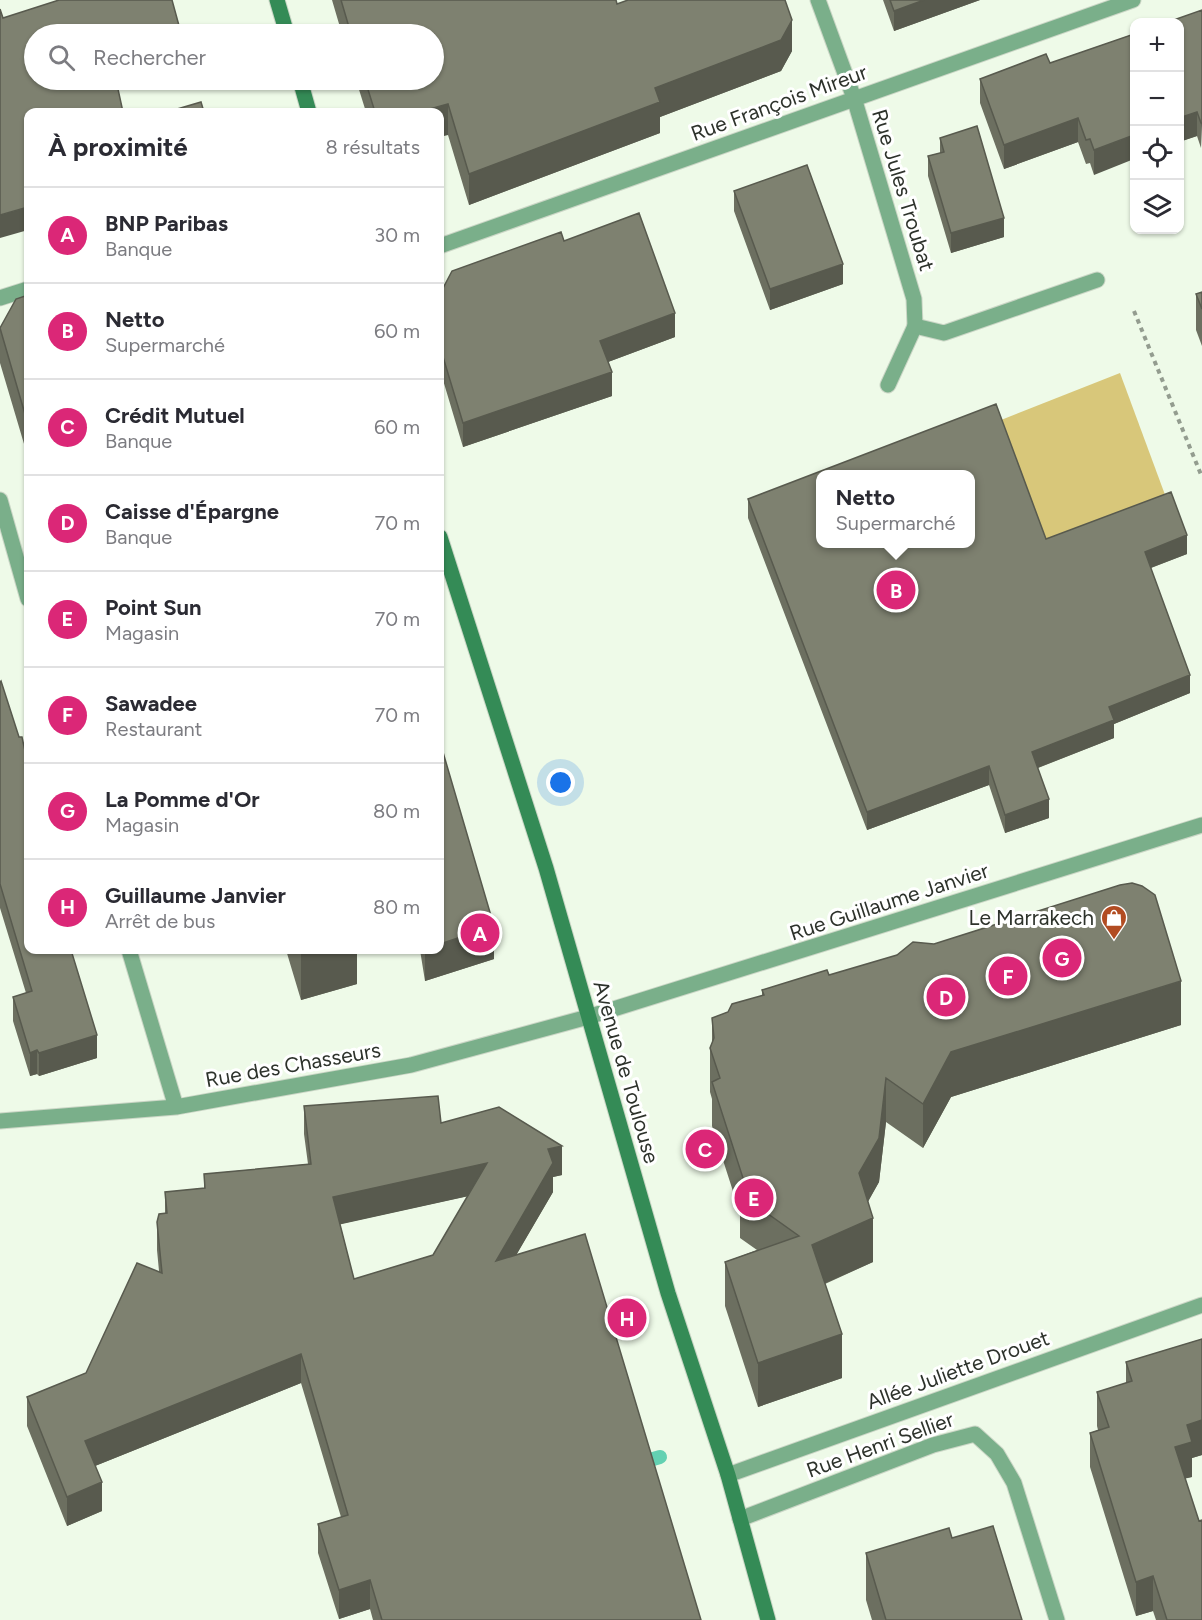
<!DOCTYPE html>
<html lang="fr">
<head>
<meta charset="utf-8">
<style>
  :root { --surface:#fff; --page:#f2f2f3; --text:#2b2b33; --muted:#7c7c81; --line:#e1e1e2; --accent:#db2777 }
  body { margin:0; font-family:Figtree,sans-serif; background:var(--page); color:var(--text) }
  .controls { position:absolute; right:18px; top:18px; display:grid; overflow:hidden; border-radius:12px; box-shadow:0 2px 4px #0004 }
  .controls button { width:54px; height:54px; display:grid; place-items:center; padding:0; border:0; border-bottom:2px solid var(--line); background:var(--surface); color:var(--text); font:30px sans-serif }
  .you { position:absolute; left:561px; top:783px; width:21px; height:21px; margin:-15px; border:4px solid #fff; border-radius:50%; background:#1a73e8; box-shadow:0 0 0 9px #1a73e833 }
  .badge { display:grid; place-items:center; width:39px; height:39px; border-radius:50%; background:var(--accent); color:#fff; font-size:20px; font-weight:700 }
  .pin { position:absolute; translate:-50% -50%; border:3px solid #fff; box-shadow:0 2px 6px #0006 }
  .popup { position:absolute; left:816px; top:470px; width:159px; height:78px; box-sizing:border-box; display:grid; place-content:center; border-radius:12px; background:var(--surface); filter:drop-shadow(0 2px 4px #0005); font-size:20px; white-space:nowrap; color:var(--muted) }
  .popup b { font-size:22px; color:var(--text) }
  .popup::after { content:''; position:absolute; left:50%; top:100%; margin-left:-12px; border:12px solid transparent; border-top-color:var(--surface) }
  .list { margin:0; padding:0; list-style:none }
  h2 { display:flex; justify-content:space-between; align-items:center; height:78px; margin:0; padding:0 24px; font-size:26px }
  h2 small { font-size:20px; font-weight:400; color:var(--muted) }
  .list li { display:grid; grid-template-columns:39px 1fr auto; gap:18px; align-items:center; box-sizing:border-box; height:96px; padding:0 24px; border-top:2px solid var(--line) }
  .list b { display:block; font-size:22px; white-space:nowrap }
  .list p { margin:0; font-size:20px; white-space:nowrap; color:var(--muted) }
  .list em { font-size:20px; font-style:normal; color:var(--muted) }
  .icon { flex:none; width:33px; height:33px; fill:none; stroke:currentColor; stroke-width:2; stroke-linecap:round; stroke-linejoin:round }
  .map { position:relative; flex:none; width:1202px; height:1620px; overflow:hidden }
  .search { position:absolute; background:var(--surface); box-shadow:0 2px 4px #0004; left:24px; top:24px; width:420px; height:66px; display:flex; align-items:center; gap:15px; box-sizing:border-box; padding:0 21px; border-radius:33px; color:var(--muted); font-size:22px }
  .panel { position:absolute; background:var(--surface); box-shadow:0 2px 4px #0004; left:24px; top:108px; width:420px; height:846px; border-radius:12px }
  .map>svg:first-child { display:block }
  .green { fill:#d8c77a }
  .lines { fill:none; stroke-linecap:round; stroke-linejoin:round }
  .stream { stroke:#63d1b2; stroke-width:14 }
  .service-casing { stroke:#cbd6c6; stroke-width:17 }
  .minor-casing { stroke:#cbd6c6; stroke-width:17 }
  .secondary-casing { stroke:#cbd6c6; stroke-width:17 }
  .path { stroke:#939c8f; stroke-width:4; stroke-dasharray:4.5 4.5; stroke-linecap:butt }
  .service { stroke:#7aaf8a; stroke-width:15 }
  .minor { stroke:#7aaf8a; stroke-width:15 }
  .secondary { stroke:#348b56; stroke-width:15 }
  .wall { fill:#6c6f60; fill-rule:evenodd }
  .shaded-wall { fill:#585a4e }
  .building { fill:#7e8170; stroke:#585a4e; stroke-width:1.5; fill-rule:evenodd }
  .labels { text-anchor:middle; stroke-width:6; stroke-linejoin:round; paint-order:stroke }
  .street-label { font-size:21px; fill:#2d322b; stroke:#fff }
  .poi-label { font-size:21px; fill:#2d322b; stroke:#fff; text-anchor:end }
</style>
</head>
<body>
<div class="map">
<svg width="1202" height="1620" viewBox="0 0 1202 1620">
  <rect width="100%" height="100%" fill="#eefae8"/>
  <path class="green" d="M1120 373 1171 511 1046 557 996 422Z"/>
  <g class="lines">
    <path class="stream" d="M636 1464 660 1457"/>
    <defs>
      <path id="service" d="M888 385 915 326 944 333 1097 280"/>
      <path id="minor" d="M818 0 854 98 914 299 915 326
        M440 246 1133 0
        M0 298 28 289
        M0 500 28 599
        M129 950 176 1107
        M0 1121 176 1107 411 1065 588 1017 1202 825
        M728 1475 1202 1305
        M740 1519 933 1445 975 1434 997 1454 1014 1483 1057 1620"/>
      <path id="secondary" d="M277 0 287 34
        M300 80 309 112
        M440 537 546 868 668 1293 728 1475 768 1620"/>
    </defs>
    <use href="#service" class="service-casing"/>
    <use href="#minor" class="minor-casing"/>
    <use href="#secondary" class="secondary-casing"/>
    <path class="path" d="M1134 311 1202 477"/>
    <use href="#service" class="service"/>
    <use href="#minor" class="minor"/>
    <use href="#secondary" class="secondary"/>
  </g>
  <path class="wall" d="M332 0H616L617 4 792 51 781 71 660 117V133L469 205 448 135 440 112H366L356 80H434V34H342Z
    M883 0H980L894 31Z
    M1202 10 1201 148 1197 136 1179 142V22Z
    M1134 34 1094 175 1090 163 1086 164 1078 142 1004 169 980 103V79L1050 63Z
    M940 138 1004 237 951 253 928 176V156L940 153Z
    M734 191 843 284 770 310 734 211Z
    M1202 292V346L1196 330V294Z
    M440 294 675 337 608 362 612 396 463 447 440 370Z
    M28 295V454H27L0 363V328Z
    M748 499 1046 539 1187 554 1151 568 1190 693 1114 724V738L1038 768 1049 818 1005 833 989 785 867 830 748 518Z
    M0 682 28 950 97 1058 39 1076 37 1074 30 1076 13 1021V997L26 993 0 908Z
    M286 950H357V984L301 1000Z
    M420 950H440L494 959 425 981Z
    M829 975 1181 1025 951 1097 923 1148 886 1122 879 1182 868 1201 873 1262 825 1284 842 1378 758 1407 725 1306V1262L757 1250 740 1238V1213L712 1126V1099L710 1092V1048L712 1043V1018L728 1012 762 995V990Z
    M304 1106 441 1123 562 1175 553 1177V1192L516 1255 701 1620H373L370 1609 339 1619 318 1553V1524L341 1517 301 1383 95 1466 102 1511 67 1526 27 1426V1397L86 1373 159 1271 157 1250V1222L165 1213V1192L204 1188V1174L308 1164 304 1134ZM468 1196 433 1255 354 1279 340 1224Z
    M1202 1339V1455L1192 1458V1477L1185 1478 1202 1620H1156L1153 1611 1136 1616 1090 1467V1433L1098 1430 1097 1426V1392L1126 1383V1362Z
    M952 1538 1022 1620H872L866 1600V1553Z"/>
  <path class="shaded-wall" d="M924 0H980L894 31V11Z
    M792 20V51L781 71 660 117V133L469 205V174L655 88Z
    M448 104V135L440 137V112H419Z
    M1197 112V136L1179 142V118Z
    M1078 118V142L1004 169V145Z
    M1201 123H1202L1201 148Z
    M1134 135V159L1094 175V150Z
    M28 207V230L0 238V215Z
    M1004 218V237L951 253V233Z
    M843 264V284L770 310V289Z
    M675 313V337L600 365V341Z
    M612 372V396L463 447V423Z
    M28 420V454H27V421Z
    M1187 535V554L1145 570V552Z
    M1190 675V693L1114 724V738L1032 770V752L1109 707Z
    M989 766V785L867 830V812Z
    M1049 799V818L1005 833V815Z
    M494 926V959L425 981V950H440V944Z
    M313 950H357V984L301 1000V953Z
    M1181 981V1025L951 1097 923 1148V1104L951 1052Z
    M97 1035V1058L39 1076V1053Z
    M37 1050V1074L30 1076V1053Z
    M886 1078V1122L879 1182 859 1218V1173Z
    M562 1146V1175L553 1177V1192L496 1290V1261L548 1149Z
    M487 1163V1192L333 1226V1197Z
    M873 1218V1262L812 1289V1245Z
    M842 1334V1378L758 1407V1363Z
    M301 1354V1383L85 1470V1441Z
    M1202 1401V1455L1192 1458V1477L1175 1481V1447L1187 1425Z
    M102 1482V1511L67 1526V1497Z
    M1153 1576V1611L1136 1616V1582Z
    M370 1580V1609L339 1619V1590Z"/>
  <path class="building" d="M59 0H172L181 33 176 34H34V80H116L123 112H28V207L0 215V9L3 18Z
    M341 0H616L617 4 628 0H785L792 20 781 40 655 88 660 102 469 174 448 104 419 112H375L365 80H434V34H351Z
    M890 0H924L894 11Z
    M1202 10V123H1201L1197 112 1179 118V22H1168Z
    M1134 34V135L1094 150 1090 139 1086 140 1078 118 1004 145 980 79 1046 54 1050 63Z
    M201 102 204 112H167Z
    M977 126 1004 218 951 233 928 156 944 152 940 138Z
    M807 165 843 264 770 289 734 191Z
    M639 213 675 313 600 341 612 372 463 423 440 347V294L452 271 561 232 564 241Z
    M1202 292V309L1196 294Z
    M28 295V420L27 421 0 328 16 299Z
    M996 404 1046 539 1171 492 1187 535 1145 552 1190 675 1109 707 1114 720 1032 752 1049 799 1005 815 989 766 867 812 748 499ZM821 474H971V543H821Z
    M1 681 19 737H22L28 765V950H71L97 1035 39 1053 37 1050 30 1053 13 997 32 991 0 884V682Z
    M440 742 494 926 440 944Z
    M1132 883 1142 886 1155 895 1181 981 951 1052 923 1104 886 1078 879 1138 859 1173 873 1218 812 1245 842 1334 758 1363 725 1262 799 1236 740 1194 743 1178 712 1082 720 1078 710 1048 714 1038 712 1018 728 1012 732 1004 764 995 762 990 827 970 829 975 897 955 913 942 934 944 1120 885Z
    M300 950H313L301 953Z
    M438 1096 441 1123 499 1107 562 1146 548 1149 553 1163 496 1261 585 1234 701 1620H382L370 1580 339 1590 318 1524 348 1515 301 1354 85 1441 102 1482 67 1497 27 1397 86 1373 137 1263 162 1273 157 1222 159 1214 167 1213 165 1192 205 1188 204 1174 311 1164 304 1106ZM487 1163 433 1255 354 1279 333 1197Z
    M1202 1339V1420L1187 1425 1192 1442 1175 1447 1199 1521 1202 1520V1620H1167L1153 1576 1136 1582 1090 1433 1109 1427 1097 1392 1132 1381 1126 1362Z
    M993 1526 1022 1620H886L866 1553 949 1528 952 1538Z"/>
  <defs>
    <symbol id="shop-pin" viewBox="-11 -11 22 30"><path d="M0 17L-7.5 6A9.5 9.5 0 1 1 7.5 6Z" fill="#b24c22" stroke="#fff"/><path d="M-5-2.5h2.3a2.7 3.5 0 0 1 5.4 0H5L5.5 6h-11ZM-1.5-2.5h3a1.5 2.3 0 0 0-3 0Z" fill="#fff"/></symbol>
  </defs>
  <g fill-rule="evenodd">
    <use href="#shop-pin" x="1099" y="903" width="30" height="40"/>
  </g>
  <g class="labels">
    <g class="street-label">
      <text transform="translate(779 103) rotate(-20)" y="7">Rue François Mireur</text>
      <text transform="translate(903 190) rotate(73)" y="7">Rue Jules Troubat</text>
      <text transform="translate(889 902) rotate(-18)" y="7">Rue Guillaume Janvier</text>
      <text transform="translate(293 1065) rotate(-10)" y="7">Rue des Chasseurs</text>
      <text transform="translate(626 1072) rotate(74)" y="7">Avenue de Toulouse</text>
      <text transform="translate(958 1370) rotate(-20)" y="7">Allée Juliette Drouet</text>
      <text transform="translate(880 1445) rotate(-20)" y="7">Rue Henri Sellier</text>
    </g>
    <g class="poi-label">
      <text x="1094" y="925">Le Marrakech</text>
    </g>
  </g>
</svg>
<div class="controls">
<button>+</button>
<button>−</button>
<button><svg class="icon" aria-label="locate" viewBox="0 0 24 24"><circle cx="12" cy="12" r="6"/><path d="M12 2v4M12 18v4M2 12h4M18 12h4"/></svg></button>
<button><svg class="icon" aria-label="layers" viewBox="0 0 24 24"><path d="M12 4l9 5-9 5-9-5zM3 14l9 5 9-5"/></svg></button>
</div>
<div class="you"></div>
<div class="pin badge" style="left:480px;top:933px">A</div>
<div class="pin badge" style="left:896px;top:590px">B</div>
<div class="popup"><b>Netto</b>Supermarché</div>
<div class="pin badge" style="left:705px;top:1149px">C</div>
<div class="pin badge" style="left:946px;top:997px">D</div>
<div class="pin badge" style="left:754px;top:1198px">E</div>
<div class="pin badge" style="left:1008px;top:976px">F</div>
<div class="pin badge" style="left:1062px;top:958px">G</div>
<div class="pin badge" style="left:627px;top:1318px">H</div>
<div class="search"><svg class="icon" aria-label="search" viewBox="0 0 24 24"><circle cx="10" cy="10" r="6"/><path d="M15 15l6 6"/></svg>Rechercher</div>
<section class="panel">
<h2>À proximité<small>8 résultats</small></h2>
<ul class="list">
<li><span class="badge">A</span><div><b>BNP Paribas</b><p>Banque</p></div><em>30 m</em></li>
<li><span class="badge">B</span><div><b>Netto</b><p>Supermarché</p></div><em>60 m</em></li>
<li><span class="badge">C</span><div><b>Crédit Mutuel</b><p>Banque</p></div><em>60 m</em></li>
<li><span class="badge">D</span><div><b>Caisse d'Épargne</b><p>Banque</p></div><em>70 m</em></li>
<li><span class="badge">E</span><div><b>Point Sun</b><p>Magasin</p></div><em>70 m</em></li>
<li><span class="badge">F</span><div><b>Sawadee</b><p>Restaurant</p></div><em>70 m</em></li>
<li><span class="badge">G</span><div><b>La Pomme d'Or</b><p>Magasin</p></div><em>80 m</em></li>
<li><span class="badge">H</span><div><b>Guillaume Janvier</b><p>Arrêt de bus</p></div><em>80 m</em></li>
</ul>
</section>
</div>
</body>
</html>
